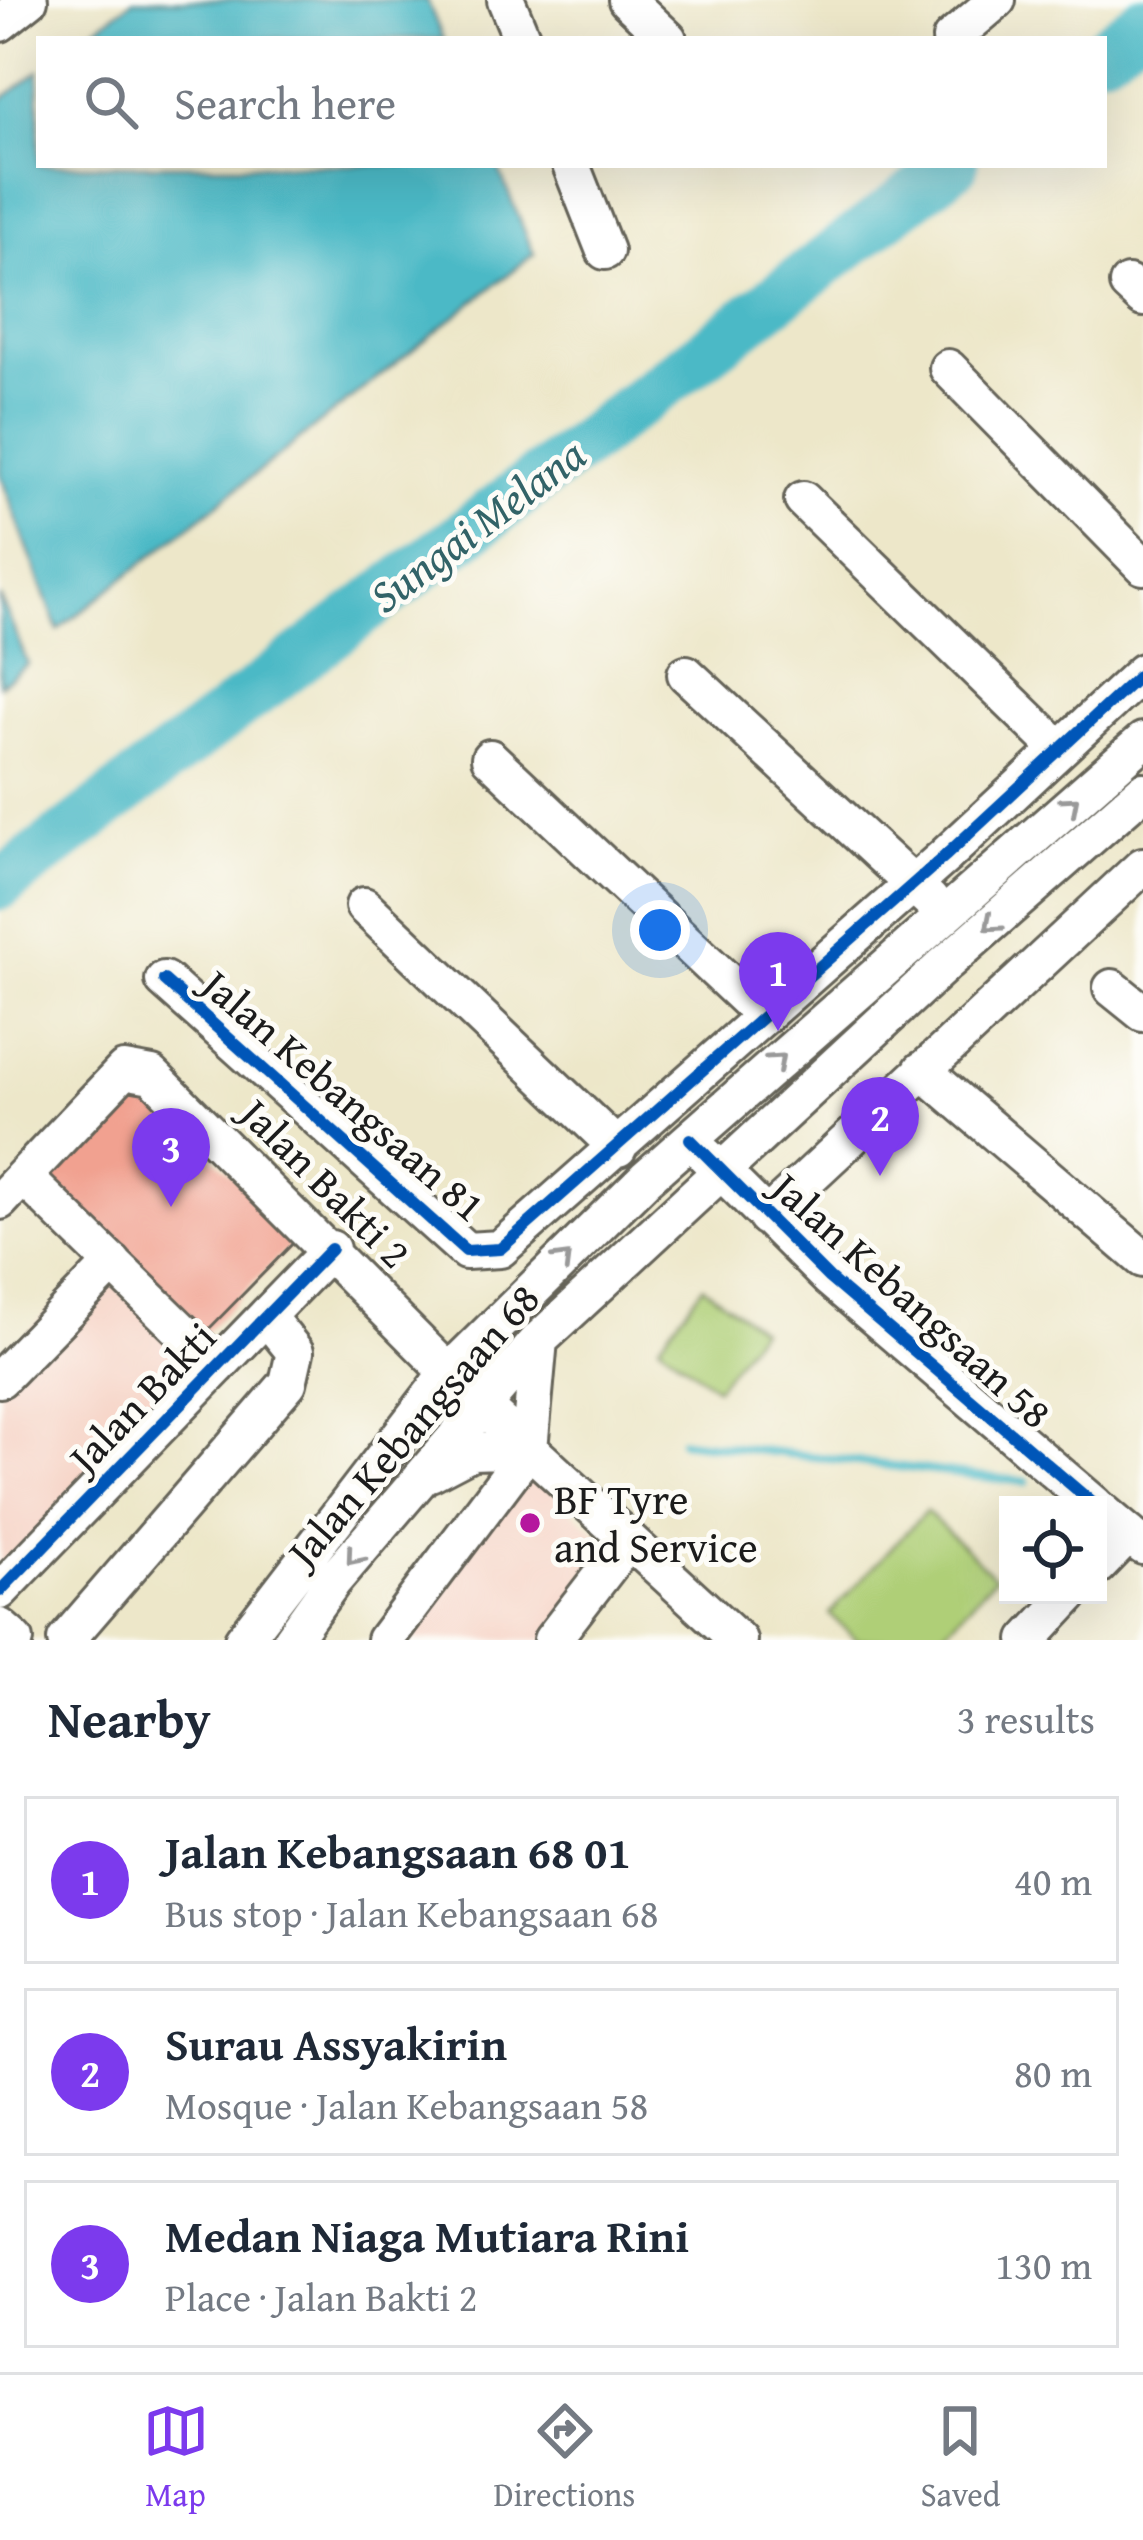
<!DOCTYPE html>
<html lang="en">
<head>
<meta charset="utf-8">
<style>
  :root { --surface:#fff; --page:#f6f6f7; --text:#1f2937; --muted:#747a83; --line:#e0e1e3; --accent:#7c3aed }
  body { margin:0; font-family:"Gentium Book Plus",serif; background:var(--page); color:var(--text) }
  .controls { position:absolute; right:36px; bottom:36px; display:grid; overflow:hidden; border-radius:0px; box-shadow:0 12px 48px #0002 }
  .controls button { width:108px; height:108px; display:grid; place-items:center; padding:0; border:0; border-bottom:3px solid var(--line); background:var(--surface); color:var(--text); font:60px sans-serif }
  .you { position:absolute; left:660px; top:930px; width:42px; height:42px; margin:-30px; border:9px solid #fff; border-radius:50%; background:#1a73e8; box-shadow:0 0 0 18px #1a73e833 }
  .badge { display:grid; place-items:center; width:78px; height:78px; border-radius:50%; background:var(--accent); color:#fff; font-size:39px; font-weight:700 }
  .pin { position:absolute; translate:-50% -99px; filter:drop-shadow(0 3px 6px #0008) }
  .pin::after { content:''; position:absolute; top:63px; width:42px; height:36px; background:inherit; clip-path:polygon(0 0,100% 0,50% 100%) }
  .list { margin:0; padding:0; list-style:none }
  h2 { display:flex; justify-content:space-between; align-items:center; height:156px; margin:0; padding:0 48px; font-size:51px }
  h2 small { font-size:39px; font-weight:400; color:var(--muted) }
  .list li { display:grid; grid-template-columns:78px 1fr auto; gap:36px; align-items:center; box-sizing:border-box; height:168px; margin:0 24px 24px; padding:0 24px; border:3px solid var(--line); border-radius:0px }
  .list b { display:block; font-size:45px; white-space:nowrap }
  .list p { margin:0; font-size:39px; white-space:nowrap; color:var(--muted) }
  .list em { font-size:39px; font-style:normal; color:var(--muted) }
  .icon { flex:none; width:66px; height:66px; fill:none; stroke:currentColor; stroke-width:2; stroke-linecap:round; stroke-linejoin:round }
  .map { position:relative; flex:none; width:1143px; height:1640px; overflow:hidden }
  .search { position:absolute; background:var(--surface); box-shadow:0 12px 48px #0002; left:36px; right:36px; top:36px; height:132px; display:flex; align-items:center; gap:30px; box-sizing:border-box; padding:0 42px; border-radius:0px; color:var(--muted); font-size:45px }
  .sheet { height:732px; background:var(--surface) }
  nav { display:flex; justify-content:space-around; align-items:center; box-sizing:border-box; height:168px; border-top:3px solid var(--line); background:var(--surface); font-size:33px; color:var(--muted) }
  nav a { display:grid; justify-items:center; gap:6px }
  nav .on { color:var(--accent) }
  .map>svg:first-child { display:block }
  .built { fill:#f6d2c4 }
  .green { fill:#afcf77; stroke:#66764a; stroke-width:3 }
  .water { fill:#4cb9c6; stroke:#346a71; stroke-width:3 }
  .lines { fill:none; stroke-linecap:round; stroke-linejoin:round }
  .stream { stroke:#4cb9c6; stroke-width:9 }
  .river { stroke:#4cb9c6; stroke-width:51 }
  .building { fill:#f1a190 }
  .minor-casing { stroke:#656359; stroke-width:42 }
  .minor { stroke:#fff; stroke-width:36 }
  .cycleway-casing { stroke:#fdfcf7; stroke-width:20 }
  .cycleway { stroke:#0057b8; stroke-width:12 }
  .oneway { stroke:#999 }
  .poi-dot { fill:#b5179e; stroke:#fdfcf7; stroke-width:4.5 }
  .labels { text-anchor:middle; stroke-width:10; stroke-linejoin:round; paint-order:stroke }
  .street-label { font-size:42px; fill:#1c1c1c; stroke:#fdfcf7 }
  .poi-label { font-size:42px; fill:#1c1c1c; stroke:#fdfcf7; text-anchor:start }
  .water-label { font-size:45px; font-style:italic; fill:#326368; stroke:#fdfcf7 }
</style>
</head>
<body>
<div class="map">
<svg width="1143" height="1640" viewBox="0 0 1143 1640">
  <rect width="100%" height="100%" fill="#fdfcf7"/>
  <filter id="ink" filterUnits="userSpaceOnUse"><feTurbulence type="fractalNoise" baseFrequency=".00833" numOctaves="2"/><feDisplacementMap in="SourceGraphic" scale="24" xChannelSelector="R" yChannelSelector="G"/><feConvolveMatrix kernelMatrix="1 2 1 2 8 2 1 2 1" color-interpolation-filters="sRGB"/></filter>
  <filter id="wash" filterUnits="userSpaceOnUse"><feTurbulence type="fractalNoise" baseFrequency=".004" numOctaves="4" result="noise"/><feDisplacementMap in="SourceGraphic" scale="48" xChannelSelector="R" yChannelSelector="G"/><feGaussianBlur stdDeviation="2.7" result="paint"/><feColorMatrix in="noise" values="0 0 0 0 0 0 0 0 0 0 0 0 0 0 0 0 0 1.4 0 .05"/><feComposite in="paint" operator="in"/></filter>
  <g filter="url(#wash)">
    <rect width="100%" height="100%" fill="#ede7c9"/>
    <path class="built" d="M92 1264 200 1368 0 1574V1361Z
      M529 1470 624 1559 562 1640H399Z"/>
    <path class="green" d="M703 1286 760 1329 716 1388 659 1344Z
      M926 1511 995 1577 937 1640H857L829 1614Z"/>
    <path class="water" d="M133 0H427L443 39H81Z
      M39 71V165H497L534 254 58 630 0 474V101Z
      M0 596 28 664 0 685Z"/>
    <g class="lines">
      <path class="stream" d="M682 1441 1026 1482"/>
      <path class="river" d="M1104 51 1143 21
        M0 885 953 165"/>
    </g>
    <g id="blocks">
      <path class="building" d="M125 1091 145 1092 298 1238 205 1333 44 1176Z"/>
    </g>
  </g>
  <g filter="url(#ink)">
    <use href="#blocks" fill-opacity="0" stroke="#656359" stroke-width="3"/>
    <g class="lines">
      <defs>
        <path id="minor" d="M506 0 522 39
          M627 0 668 39
          M0 23 29 0
          M951 39 997 0
          M571 165 605 251
          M1128 284 1143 298
          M948 368 1143 566
          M803 500 1058 748
          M686 674 930 900
          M490 758 762 1014
          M364 906 618 1148
          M164 980 466 1251 500 1249 945 856 1143 672
          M1112 988 1143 1013
          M922 1070 1143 1259
          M705 1155 829 1278 1095 1505
          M25 1178 218 1366
          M0 1201 124 1070 152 1075 480 1404 738 1640
          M766 1217 1143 866
          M0 1379 113 1263
          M529 1449 539 1340
          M430 1473 472 1451 529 1449
          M1098 1508 1143 1546
          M1098 1566 1129 1534
          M0 1591 331 1249
          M0 1627 15 1640
          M66 1640 288 1383 295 1352 266 1316
          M243 1640 449 1372 646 1178 1143 741
          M291 1640 333 1581 539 1340 944 965 1143 791
          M385 1640 529 1449
          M552 1640 629 1540
          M1028 1640 1070 1595"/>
      </defs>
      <use href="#minor" class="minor-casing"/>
      <use href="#minor" class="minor"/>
      <defs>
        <path id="cycleway" d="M164 980 466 1251 500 1249 945 856 1143 672
          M690 1139 829 1278 1095 1505
          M0 1591 331 1249"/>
      </defs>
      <use href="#cycleway" class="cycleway-casing"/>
      <use href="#cycleway" class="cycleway"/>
    </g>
    <defs><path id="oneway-chevron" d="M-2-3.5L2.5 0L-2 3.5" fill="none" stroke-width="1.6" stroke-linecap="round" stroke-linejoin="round" transform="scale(3)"/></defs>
    <g class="oneway">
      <use href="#oneway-chevron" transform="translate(1071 804) rotate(-41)"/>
      <use href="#oneway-chevron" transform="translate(992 924) rotate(139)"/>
      <use href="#oneway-chevron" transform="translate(777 1061) rotate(-42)"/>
      <use href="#oneway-chevron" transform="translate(563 1260) rotate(-45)"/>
      <use href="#oneway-chevron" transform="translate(354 1557) rotate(130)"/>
    </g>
  </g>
  <circle class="poi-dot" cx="530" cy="1523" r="12"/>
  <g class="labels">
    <g class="street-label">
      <text transform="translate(344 1095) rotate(41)" y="15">Jalan Kebangsaan 81</text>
      <text transform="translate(326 1183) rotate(45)" y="15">Jalan Bakti 2</text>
      <text transform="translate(912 1300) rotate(42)" y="15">Jalan Kebangsaan 58</text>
      <text transform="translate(142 1397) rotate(-46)" y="15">Jalan Bakti</text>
      <text transform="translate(413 1425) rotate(-49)" y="15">Jalan Kebangsaan 68</text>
    </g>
    <g class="poi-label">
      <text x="554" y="1514">BF Tyre<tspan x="554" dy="48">and Service</tspan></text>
    </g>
    <g class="water-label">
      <text transform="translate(477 525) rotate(-37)" y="16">Sungai Melana</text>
    </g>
  </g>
</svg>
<div class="controls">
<button><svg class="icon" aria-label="locate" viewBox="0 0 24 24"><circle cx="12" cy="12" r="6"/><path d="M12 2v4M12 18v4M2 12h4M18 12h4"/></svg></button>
</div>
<div class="you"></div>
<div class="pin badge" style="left:778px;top:1031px">1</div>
<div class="pin badge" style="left:880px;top:1176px">2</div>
<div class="pin badge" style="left:171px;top:1207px">3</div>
<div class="search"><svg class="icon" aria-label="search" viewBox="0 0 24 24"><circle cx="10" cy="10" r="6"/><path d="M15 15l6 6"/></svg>Search here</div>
</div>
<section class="sheet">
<h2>Nearby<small>3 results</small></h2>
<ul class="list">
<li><span class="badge">1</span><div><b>Jalan Kebangsaan 68 01</b><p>Bus stop · Jalan Kebangsaan 68</p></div><em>40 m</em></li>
<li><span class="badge">2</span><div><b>Surau Assyakirin</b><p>Mosque · Jalan Kebangsaan 58</p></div><em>80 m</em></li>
<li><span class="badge">3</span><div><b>Medan Niaga Mutiara Rini</b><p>Place · Jalan Bakti 2</p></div><em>130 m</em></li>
</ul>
</section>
<nav>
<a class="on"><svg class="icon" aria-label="map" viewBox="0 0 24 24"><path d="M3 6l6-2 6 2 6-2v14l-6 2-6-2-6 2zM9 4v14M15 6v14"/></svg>Map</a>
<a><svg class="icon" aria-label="directions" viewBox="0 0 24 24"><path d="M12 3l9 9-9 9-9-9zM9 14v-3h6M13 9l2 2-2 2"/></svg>Directions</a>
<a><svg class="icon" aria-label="saved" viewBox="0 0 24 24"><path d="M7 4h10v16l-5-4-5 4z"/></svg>Saved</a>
</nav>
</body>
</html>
